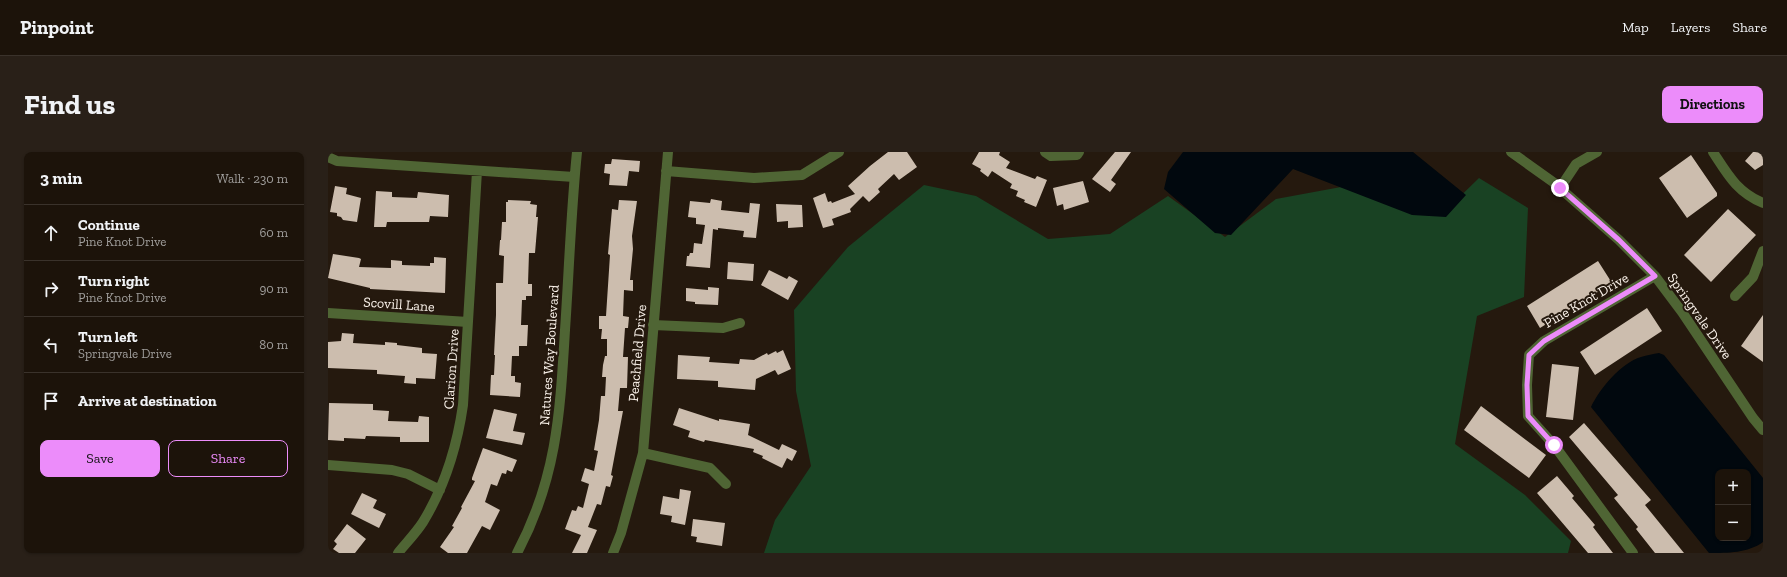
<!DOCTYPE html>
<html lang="en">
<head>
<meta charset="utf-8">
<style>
  :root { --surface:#1c130a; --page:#292018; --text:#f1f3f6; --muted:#a09e9c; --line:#3a322b; --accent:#ec8cfa }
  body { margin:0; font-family:"Zilla Slab",serif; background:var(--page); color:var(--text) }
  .controls { position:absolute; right:12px; bottom:12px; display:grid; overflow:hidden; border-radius:8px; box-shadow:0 1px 3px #0004 }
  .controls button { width:36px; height:36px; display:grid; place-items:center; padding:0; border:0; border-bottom:1px solid var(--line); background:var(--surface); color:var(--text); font:20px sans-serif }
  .stop { position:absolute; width:12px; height:12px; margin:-9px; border:3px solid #ec8cfa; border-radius:50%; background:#fff }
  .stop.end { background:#ec8cfa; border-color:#fff; box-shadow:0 1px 4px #0008 }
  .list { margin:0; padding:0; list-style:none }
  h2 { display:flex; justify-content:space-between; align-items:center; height:52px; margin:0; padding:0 16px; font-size:17px }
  h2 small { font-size:13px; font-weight:400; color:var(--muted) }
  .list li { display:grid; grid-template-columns:26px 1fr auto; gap:12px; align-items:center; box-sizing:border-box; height:56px; padding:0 16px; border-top:1px solid var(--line) }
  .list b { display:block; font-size:15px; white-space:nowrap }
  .list p { margin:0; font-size:13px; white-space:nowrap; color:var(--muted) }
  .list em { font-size:13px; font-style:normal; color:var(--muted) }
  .actions { display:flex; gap:8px; padding:12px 16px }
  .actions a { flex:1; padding:9px 0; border:1px solid var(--accent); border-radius:8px; text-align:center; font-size:14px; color:var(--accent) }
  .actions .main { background:var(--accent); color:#111 }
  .icon { flex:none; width:22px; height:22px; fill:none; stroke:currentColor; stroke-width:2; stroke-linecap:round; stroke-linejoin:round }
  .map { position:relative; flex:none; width:1435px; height:401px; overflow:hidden; border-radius:8px }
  header { display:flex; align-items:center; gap:24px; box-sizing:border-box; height:56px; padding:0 20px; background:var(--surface); border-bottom:1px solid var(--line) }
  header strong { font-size:19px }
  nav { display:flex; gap:22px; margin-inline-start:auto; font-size:14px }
  .intro { display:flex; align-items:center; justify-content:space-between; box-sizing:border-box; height:96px; padding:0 24px }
  h1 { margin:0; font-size:28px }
  .button { padding:10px 18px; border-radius:8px; background:var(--accent); color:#111; font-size:14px; font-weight:700 }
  main { display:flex; gap:24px; padding:0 24px }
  aside { flex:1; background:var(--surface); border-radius:8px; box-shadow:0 1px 3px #0004 }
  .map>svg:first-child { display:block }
  .green { fill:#194223 }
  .water { fill:#01080e; fill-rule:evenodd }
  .building { fill:#ccbdae }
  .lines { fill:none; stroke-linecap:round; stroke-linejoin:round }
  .minor { stroke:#4f6534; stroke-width:10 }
  .route { stroke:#ec8cfa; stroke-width:5 }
  .labels { text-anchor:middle; stroke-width:4; stroke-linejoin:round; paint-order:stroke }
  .street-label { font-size:14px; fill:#faf2ea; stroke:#25190e }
</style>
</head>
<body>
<header>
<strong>Pinpoint</strong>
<nav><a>Map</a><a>Layers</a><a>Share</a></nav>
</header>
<div class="intro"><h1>Find us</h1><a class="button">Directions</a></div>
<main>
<aside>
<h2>3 min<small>Walk · 230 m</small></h2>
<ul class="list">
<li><svg class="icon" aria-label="ahead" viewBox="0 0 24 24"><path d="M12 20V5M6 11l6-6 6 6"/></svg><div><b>Continue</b><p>Pine Knot Drive</p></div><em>60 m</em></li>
<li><svg class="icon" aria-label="right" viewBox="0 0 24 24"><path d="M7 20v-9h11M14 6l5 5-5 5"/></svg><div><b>Turn right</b><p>Pine Knot Drive</p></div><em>90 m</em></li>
<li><svg class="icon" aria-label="left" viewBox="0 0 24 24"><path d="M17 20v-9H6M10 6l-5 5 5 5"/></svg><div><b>Turn left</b><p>Springvale Drive</p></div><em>80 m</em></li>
<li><svg class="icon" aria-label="arrive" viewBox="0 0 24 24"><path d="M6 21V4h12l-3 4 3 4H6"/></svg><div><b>Arrive at destination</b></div></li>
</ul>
<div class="actions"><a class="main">Save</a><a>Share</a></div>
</aside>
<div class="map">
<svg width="1435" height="401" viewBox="0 0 1435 401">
  <rect width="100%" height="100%" fill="#25190e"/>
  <path class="green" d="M1151 26 1200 56 1196 145 1149 164 1127 292 1197 343 1243 389 1240 401H436L447 368 483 314 468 239 466 158 520 95 596 33 648 44 720 87 782 82 840 44 897 85 948 47 1013 35 1113 63Z"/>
  <path class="water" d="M855 0H1085L1138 43 1118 65 1084 63 965 17 903 83 887 81 836 37 840 20Z
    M1331 201 1336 203 1435 326V390C1420 401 1400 401 1381 401L1263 255C1272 236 1293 211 1313 205 1319 203 1325 202 1331 201ZM1390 320H1420V386H1390Z"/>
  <path class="building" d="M560 0H579L589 15 571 28 566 22 550 37 552 40 541 50 535 44 522 57 523 60 504 67 506 73 495 76 485 46 497 41 500 50 503 49 504 51 527 42 520 34 542 14Z
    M651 0H672L671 3 682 10 678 16 707 27 709 24 719 28 708 55 696 50 697 48 688 44 690 39 682 36 684 32 664 19 660 25 652 19 653 17 644 12Z
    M787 0H803L783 28 788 32 782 40 764 27Z
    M1425 0H1435V13L1427 18 1417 9Z
    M1363 3 1389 41V44L1359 66 1331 26Z
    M284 7 312 9 311 20 301 19 299 34 281 33 282 22 276 21 277 12H283Z
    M755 29 761 50 736 58 735 52 729 54 725 36Z
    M7 34 19 36 18 42 33 46 29 70 15 68 13 65 9 64V61L2 60Z
    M48 39 64 40V45L89 46 90 40 121 43 120 65 102 64 101 70H59L58 75H46Z
    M383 47 394 49 393 58 421 61 422 51 432 52 428 86 415 85 416 79 390 76V78L385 77 382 116 358 114 359 104H361L362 101H365L366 91 374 92 377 73 368 72V66L360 65 362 49 382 51Z
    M180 48 203 49 202 52 209 53 208 65H210L207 101H201L200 132H204V144H198V148H194L193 173H200L199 194H191V204H184L183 224H187V230L193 231 192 245 162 243 163 223H166L167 203H166L168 163V131H175L176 104 171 103 172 88H173L174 70H178V50H180Z
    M291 48 309 49 304 84 305 97 302 128H305V139L296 138 295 164 301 165 300 176H297L295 205H300L299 236H292L290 259H295L283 323 285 324 282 335 278 334 273 353 269 352 260 375 269 378 259 401H244L253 383 237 377 244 358 248 359 250 354 255 356 261 332 253 329 257 316 266 319 270 299 266 298 271 268 273 244H277L278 225H274L275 213 277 204H279V187H273L274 177H271V164H278L282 103 280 102 284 57 290 58Z
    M448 52 474 53 475 75 460 76V69L449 70Z
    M1400 57 1428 83 1383 130 1356 103Z
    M5 102 31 106 33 107 31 115 63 116V108L74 109V113L102 114V111H106V105L118 106 117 141 42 137V136L0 126Z
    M1270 109 1284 131 1212 176 1199 154Z
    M400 110 426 112 425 129 399 127Z
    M441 118 459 127 461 124 470 129 460 148 433 133Z
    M380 135 391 136 390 153 367 152V150L358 149V136L380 138Z
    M1319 156 1334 179 1267 223 1252 200Z
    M1435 163V210L1413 194Z
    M14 181 26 182 25 191 57 193V190L69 191V193L94 196V201L109 202 107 227 88 226V232L76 231 77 224 49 222V218L0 216V190L13 189Z
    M455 198 463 217 450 223 447 218 428 227 427 238 390 235V229L349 227 350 203 382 205 381 210 411 212 412 207 426 208 439 201 440 203 448 199 449 201Z
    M1224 212 1251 215 1245 268 1218 265Z
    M1 251 45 252V258L61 259 60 269 90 270 91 264 101 265V290H72V285L38 284 37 287 16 286V289L0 288Z
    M1153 254 1218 303 1201 326 1136 278Z
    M351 256 391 269V267L422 272 420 283 451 298 454 292 469 299 464 309 459 306 454 316 434 306 435 304 425 300 426 297 377 288 376 290 360 285 362 279 345 273Z
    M166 257 189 262 185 279 197 281 194 293 158 286Z
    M1256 271 1323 348 1317 353 1356 401H1327L1308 377 1310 375 1286 346 1290 343 1241 285Z
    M155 296 189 308 184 320 179 318 178 322 174 321 169 334 163 332 157 350 172 358 162 378 154 374 139 401H120L112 395 126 375 124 374 134 356 133 355 147 329 144 328V326Z
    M1229 324 1246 344 1244 346 1267 373 1265 375 1285 401H1260L1209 341Z
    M352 337 363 339 357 373 343 370 344 364 332 362 335 344 351 347Z
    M34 341 49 348 45 356 58 362 51 376 23 362Z
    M365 367 397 371 394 394 368 390 369 385 363 384Z
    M19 372 38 387 27 401H11L5 397 9 392 6 389Z"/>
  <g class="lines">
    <path class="minor" d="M717 0 723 4 749 3 751 0
      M1183 0 1225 30 1291 88 1327 124 1354 160 1425 266 1435 278
      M1385 0C1400 23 1409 40 1435 51
      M0 5 9 9 246 25
      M338 19 426 26 474 23 511 0
      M1232 36 1248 12 1269 0
      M1407 144 1425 125 1435 99
      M0 161 140 170
      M325 173 395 176 412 171
      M315 301 382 316 398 332
      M0 313 64 318 80 322 112 338
      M70 401C78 391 88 381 95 370 117 334 129 295 135 253L149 19
      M189 401C229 326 232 261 237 178 241 119 243 59 249 0
      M285 401 293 381 315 301 340 0
      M1305 401 1226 293 1200 264 1199 233 1201 203 1216 189 1327 124"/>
  </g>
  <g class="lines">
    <path class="route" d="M1226 293 1200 264 1199 233 1201 203 1216 189 1327 124 1291 88 1232 36"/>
  </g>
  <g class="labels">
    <g class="street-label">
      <text transform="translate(1258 148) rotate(-30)" y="5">Pine Knot Drive</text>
      <text transform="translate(71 152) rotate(4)" y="5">Scovill Lane</text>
      <text transform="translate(1372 164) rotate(55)" y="5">Springvale Drive</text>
      <text transform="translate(309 201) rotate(-85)" y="5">Peachfield Drive</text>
      <text transform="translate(221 203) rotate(-86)" y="5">Natures Way Boulevard</text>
      <text transform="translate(123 217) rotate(-86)" y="5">Clarion Drive</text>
    </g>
  </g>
</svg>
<div class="controls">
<button>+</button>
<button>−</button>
</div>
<div class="stop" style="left:1226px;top:293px"></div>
<div class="stop end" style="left:1232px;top:36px"></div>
</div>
</main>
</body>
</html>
